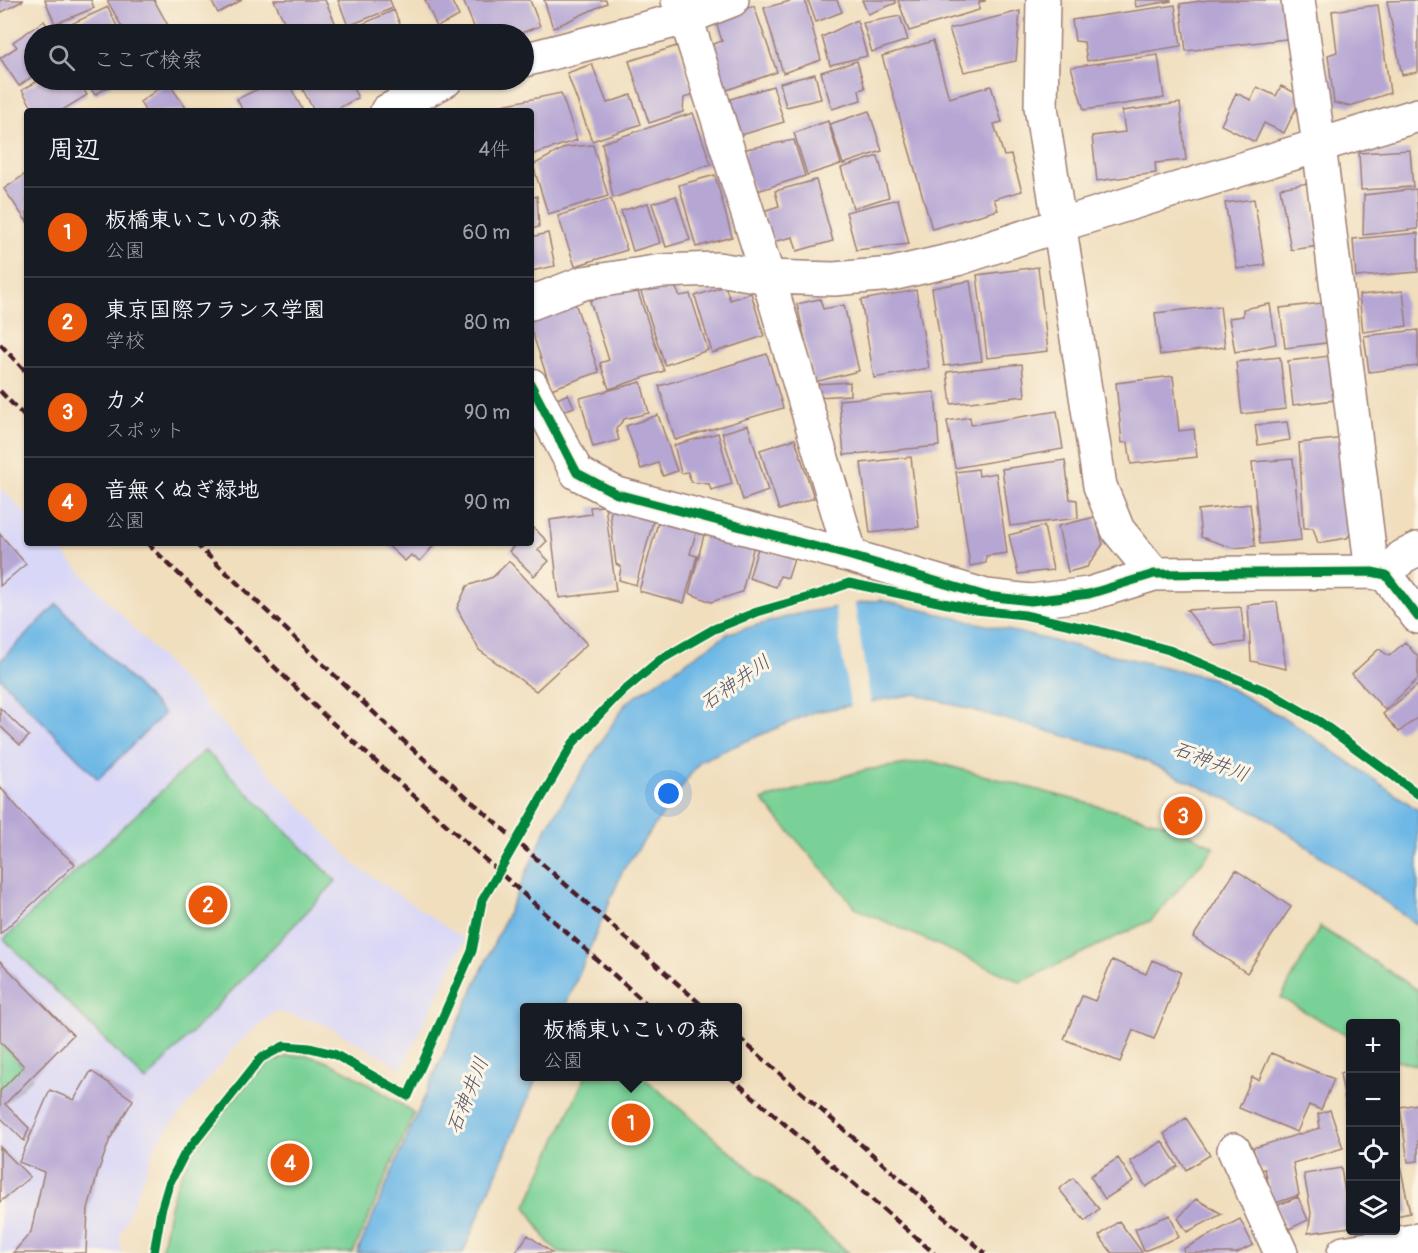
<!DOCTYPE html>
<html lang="ja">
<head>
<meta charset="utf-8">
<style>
  :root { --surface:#171b24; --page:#242831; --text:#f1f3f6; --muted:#9ea1a6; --line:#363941; --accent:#ea580c }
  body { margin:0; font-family:Pangolin,"Klee One",sans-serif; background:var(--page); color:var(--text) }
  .controls { position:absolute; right:18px; bottom:18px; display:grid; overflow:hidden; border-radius:6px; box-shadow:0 2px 4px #0004 }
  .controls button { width:54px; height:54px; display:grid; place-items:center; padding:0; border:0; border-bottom:2px solid var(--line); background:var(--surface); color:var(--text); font:30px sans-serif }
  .you { position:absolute; left:669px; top:794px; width:21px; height:21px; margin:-15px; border:4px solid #fff; border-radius:50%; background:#1a73e8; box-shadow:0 0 0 9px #1a73e833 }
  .badge { display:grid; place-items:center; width:39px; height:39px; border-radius:50%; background:var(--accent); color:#fff; font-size:20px; font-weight:700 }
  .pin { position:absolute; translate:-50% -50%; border:3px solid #fff; box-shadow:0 2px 6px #0006 }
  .popup { position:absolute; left:520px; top:1003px; width:222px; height:78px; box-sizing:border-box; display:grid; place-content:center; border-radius:6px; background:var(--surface); filter:drop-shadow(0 2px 4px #0005); font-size:20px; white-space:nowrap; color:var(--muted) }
  .popup b { font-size:22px; color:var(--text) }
  .popup::after { content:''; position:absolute; left:50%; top:100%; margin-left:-12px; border:12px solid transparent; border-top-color:var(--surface) }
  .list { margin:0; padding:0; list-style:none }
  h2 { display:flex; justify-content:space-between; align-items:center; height:78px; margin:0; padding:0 24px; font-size:26px }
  h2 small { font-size:20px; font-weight:400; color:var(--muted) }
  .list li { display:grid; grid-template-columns:39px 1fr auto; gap:18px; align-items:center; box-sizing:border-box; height:90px; padding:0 24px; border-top:2px solid var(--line) }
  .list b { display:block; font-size:22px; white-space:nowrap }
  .list p { margin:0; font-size:20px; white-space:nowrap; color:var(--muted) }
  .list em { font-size:20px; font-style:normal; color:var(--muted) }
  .icon { flex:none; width:33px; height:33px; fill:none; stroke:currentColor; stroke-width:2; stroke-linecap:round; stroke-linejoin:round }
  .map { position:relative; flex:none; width:1418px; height:1253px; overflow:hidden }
  .search { position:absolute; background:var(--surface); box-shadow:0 2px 4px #0004; left:24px; top:24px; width:510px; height:66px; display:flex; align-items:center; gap:15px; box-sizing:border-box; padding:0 21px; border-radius:33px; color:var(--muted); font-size:22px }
  .panel { position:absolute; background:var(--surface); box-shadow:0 2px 4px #0004; left:24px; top:108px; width:510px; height:438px; border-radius:6px }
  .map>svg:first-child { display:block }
  .built { fill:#d9d7f7 }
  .green { fill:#7ad197; stroke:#627861; stroke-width:1.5 }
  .water { fill:#6db8e6; stroke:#5c6c88; stroke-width:1.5 }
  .pier { fill:#f0debd }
  .building { fill:#b5a6d4 }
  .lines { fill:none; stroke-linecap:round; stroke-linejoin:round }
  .minor-casing { stroke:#9d7e74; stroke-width:36 }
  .minor { stroke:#fff; stroke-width:33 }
  .rail { stroke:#4a1f2b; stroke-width:4.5; stroke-dasharray:9 4.5; stroke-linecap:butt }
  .cycleway-casing { stroke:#fcf5e5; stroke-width:13 }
  .cycleway { stroke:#00873e; stroke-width:9 }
  .labels { text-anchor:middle; stroke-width:6; stroke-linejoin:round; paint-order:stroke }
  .water-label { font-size:20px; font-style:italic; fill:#56556c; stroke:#fcf5e5 }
</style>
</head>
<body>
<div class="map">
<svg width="1418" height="1253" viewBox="0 0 1418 1253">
  <rect width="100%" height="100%" fill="#fcf5e5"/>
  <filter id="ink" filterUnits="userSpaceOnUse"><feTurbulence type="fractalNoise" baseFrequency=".0167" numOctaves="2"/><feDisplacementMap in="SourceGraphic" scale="12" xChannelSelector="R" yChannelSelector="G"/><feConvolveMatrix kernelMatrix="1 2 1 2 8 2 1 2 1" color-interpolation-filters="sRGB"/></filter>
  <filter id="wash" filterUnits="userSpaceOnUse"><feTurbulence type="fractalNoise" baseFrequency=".008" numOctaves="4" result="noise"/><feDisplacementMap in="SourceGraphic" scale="24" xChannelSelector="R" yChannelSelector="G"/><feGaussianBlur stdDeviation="1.35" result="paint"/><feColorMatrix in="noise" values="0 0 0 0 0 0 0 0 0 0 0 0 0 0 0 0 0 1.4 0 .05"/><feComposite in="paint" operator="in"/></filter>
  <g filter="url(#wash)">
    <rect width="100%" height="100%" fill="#f0debd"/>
    <path class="built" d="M0 487 27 515V543H54L355 865 465 940 402 1068 324 1024 276 1011 238 1043 158 1141 119 1237 122 1253H0Z"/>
    <path class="green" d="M205 750 336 881 146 1081 4 939Z
      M930 761 1173 826 1215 847 1152 920 1021 982 857 909 762 800 865 770Z
      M1320 927 1418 990V1066L1396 1060V1024H1350V1037L1281 998Z
      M0 1042 32 1077 0 1108Z
      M288 1056C294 1056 301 1055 307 1056 331 1058 392 1098 414 1113L353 1253H161C166 1228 169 1201 180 1177 191 1153 249 1075 271 1062 276 1060 283 1058 288 1056Z
      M585 1077H643L849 1253H560L547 1241 526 1206Z"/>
    <path class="water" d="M880 600 1211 678 1291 722 1418 810V925L1265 817 1130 754 915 694 814 712 700 761 623 870 565 1007 524 1008V1076L537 1077 463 1253H357L430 1084 548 825 626 703 729 633 801 613Z
      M57 604 164 714 98 779 0 678V661Z"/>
    <path class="pier" d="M854 601 871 705 851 709 834 604Z"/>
    <g id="blocks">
      <path class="building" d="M0 0H24L0 13Z
        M45 0H91L94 8 55 24Z
        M107 0H154L171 31 165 34H126Z
        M211 0H242L218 13Z
        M274 0H325L338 29 326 34H290Z
        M338 0H390L393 8 348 26Z
        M425 0H456L452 2 459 16 437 27Z
        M463 0H530L540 26 518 34H477Z
        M544 0H606L607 3 553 28Z
        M794 0H805L821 60 783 73 764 8Z
        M808 0H837L842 12 816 22Z
        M862 0H895L896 3 868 14Z
        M898 0H985V1L979 2V10L909 31Z
        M1135 0H1171V1L1136 7Z
        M1208 0H1290L1294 38 1186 51 1180 4Z
        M1418 0V72L1402 75 1387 1Z
        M1175 5 1181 46 1087 61 1084 42 1075 41 1072 20Z
        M1378 5 1390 93 1350 106 1334 103 1328 55 1337 52 1332 11Z
        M754 6 777 72 727 90 711 45 722 41 715 19Z
        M108 7 118 29 105 34H60L58 30Z
        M394 10 404 34H349L347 31Z
        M1020 11 1016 61 964 72 949 29Z
        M900 16 908 40 872 52 863 23Z
        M857 20 867 56 830 65 822 37Z
        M44 21 53 34H34V75L19 86 0 58 17 47 13 42Z
        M933 41 949 98 991 86 1002 122 994 124 1004 156 1011 155 1022 191 994 199 998 210 932 229 882 56Z
        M677 46 694 94 684 98 683 112 649 123 629 61Z
        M1158 55 1164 98 1084 110 1071 67Z
        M857 61 865 88 859 90 861 100 832 109 821 72Z
        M592 64 607 103 631 95 641 124 592 141 567 73Z
        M815 74 821 99 786 107 780 83Z
        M40 80H78L87 95 61 111H34L22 90Z
        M85 80H119L95 95Z
        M277 80H287L303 111H243L237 99Z
        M298 80H349L358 98 333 111H314Z
        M168 82 188 111H145L140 102Z
        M773 86 784 122 738 136 727 100Z
        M1281 86 1302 96 1284 133 1264 123 1255 142 1221 125 1236 93 1251 100 1257 87 1276 96Z
        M561 93 577 140 531 155V111H504L502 105Z
        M1180 103 1186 160 1155 163 1156 173 1097 181 1092 136 1125 132 1122 111Z
        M869 111 882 151 843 164 830 124Z
        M693 113 711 164 613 198 602 143Z
        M828 121 841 164 807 175 794 133Z
        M794 140 805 176 754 192 743 160 746 149Z
        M593 145 608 196 548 214 533 165 566 147Z
        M1410 150 1413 187 1361 190 1359 153Z
        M878 156 889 197 853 208 841 168Z
        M27 173V222L4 189Z
        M715 175 732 237 696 247 679 185Z
        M816 180 833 241 797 251 793 237 772 242 763 211 779 206 775 191Z
        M1308 183 1319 246 1291 250 1280 188Z
        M1416 189 1418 229 1363 235 1364 195Z
        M537 196 539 227 531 229V198Z
        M676 196 690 240 666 247 652 203Z
        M611 199 627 250 575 266 558 216Z
        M898 199 909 244 856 250 846 212Z
        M1254 199 1265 265 1237 269 1225 203Z
        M648 203 660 243 633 251 621 211Z
        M548 233 555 266 531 271V237Z
        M1418 233V272L1356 277 1353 239Z
        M1038 267 1048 351 987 358 977 275Z
        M970 281 982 361 944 366 932 288Z
        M673 283 680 296 690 294 708 350 665 365 639 286Z
        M636 286 664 371 609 389 600 363 609 360 590 301Z
        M725 286 730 300 751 293 764 336 712 353 695 296Z
        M916 290 929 368 874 378 861 300Z
        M1403 291 1407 326 1363 332 1359 295Z
        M820 299 823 309 844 305 859 371 814 382 797 304Z
        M574 300 599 372 551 389 531 329V315Z
        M1322 303 1326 343 1285 348 1280 308Z
        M1270 304 1276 344 1235 352 1229 318 1243 316V309Z
        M1220 306 1225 347 1160 355 1155 313Z
        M1418 330V366L1369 372 1364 336Z
        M767 354 783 408 675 440 659 386Z
        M1330 356 1335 400 1293 405 1288 361Z
        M1280 357 1286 409 1242 414 1236 362Z
        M1022 364 1025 396 951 404 947 372Z
        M1173 376 1179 431 1194 429 1197 457 1131 464 1128 442 1122 443 1116 383Z
        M641 382 649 413 624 419 616 429 619 440 593 447 580 398Z
        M850 382V395L818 397 817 384Z
        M935 392 939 446 844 455 839 400Z
        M568 394 574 407 561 412 555 400Z
        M1057 411 1063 449 955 468 947 421 970 417 971 425Z
        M658 415 677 471 663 476 658 463 641 469 626 426Z
        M1287 422 1290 440 1258 445 1255 425Z
        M748 425 768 491 743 500 722 433Z
        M718 433 732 484 711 490 709 484 691 482 688 472 681 473 674 445Z
        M1346 438 1358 525 1347 538 1318 543 1313 528H1304L1299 443Z
        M795 439 814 498 779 510 760 450Z
        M911 457 919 527 870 533 861 463Z
        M1293 459 1301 540 1260 544 1252 462Z
        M1065 460 1070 499 1077 500 1078 518 1010 526 1002 469Z
        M978 469 979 476 996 473 1007 553 986 556V563L970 566 956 472Z
        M1250 504 1255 546 1233 548 1201 537 1198 510Z
        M605 506 616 591 559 598 550 520 591 514 590 507Z
        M613 508 654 518 636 585 619 580 621 567 616 564 610 515Z
        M1095 517 1103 544 1087 567 1068 572 1058 526Z
        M659 519 697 529 690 554 697 556 684 603 639 591Z
        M1044 526 1053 570 1018 574 1009 535Z
        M533 527 547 541 538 550 549 561 534 576 509 551 517 543H531Z
        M705 531 754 545 742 592 711 602 689 593Z
        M0 534 26 564 0 586Z
        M385 543H436L420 561 411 555 405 561Z
        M758 548 794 559 788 578 780 576 776 587 749 578Z
        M509 561 587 644 536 691 479 650 457 608 467 586 493 577Z
        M1277 602 1286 669 1251 661 1248 605Z
        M1241 607 1245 642 1215 646 1187 610Z
        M1405 642 1418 657V679L1385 710 1352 674 1379 649 1389 656Z
        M1418 685V717L1399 732 1383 714Z
        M0 708 29 736 20 745 0 726Z
        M0 787 39 832 75 864 0 934Z
        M1236 870 1291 907 1247 973 1193 937Z
        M1112 960 1146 974 1152 960 1181 972 1154 1039 1133 1030 1120 1062 1064 1039 1082 996 1095 1001Z
        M0 961 73 1035 5 1104 29 1128 24 1141 0 1117V1091L24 1066 0 1042Z
        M1271 1053 1334 1079 1321 1110 1309 1105 1297 1132 1239 1108 1252 1077 1259 1080Z
        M91 1071 133 1100 110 1139 98 1172 88 1209 86 1253H13L31 1232 44 1172 19 1162 50 1090 74 1100Z
        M1350 1071V1123H1349L1340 1073Z
        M1418 1104V1161L1408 1162 1400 1107Z
        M1330 1110 1343 1148 1293 1163 1299 1195 1273 1204 1265 1169 1258 1170 1253 1148 1320 1128 1318 1114Z
        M1186 1118 1210 1155 1186 1170 1164 1134Z
        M1162 1141 1178 1166 1146 1187 1130 1161Z
        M1396 1146 1410 1213 1396 1216Z
        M0 1147 30 1177 0 1202Z
        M1118 1158 1133 1181 1105 1199 1090 1176Z
        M1341 1168 1350 1227 1308 1233 1311 1213 1304 1174Z
        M1073 1178 1099 1209 1085 1221 1059 1189Z
        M1298 1197 1308 1220 1287 1230 1276 1206Z
        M1196 1199 1222 1214 1187 1232 1178 1218Z
        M1170 1215 1179 1237 1144 1251 1135 1229Z
        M1240 1219 1253 1245 1237 1253H1184L1183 1249Z
        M1119 1221 1142 1252 1141 1253H1112L1099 1236Z
        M528 1235 552 1253H515Z"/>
    </g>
  </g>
  <g filter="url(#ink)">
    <use href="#blocks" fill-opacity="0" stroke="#9d7e74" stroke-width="1.5"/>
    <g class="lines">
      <defs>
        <path id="minor" d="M678 0 686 18 768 277 851 556
          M1043 0 1041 107 1100 486 1118 530 1154 574
          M1298 0 1319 145 1372 572
          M524 60 686 18 732 0
          M387 111 446 80
          M531 303 583 283 662 271 718 269 768 277 834 279 892 274 957 259 1060 225 1418 115
          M531 385 577 473 617 494 851 556 986 596 1031 601 1089 594 1154 574 1372 572 1386 575 1418 617
          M1386 575 1402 557 1418 549
          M1234 1150 1281 1253
          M1344 1253 1418 1240"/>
      </defs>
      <use href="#minor" class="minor-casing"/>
      <use href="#minor" class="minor"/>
      <path class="rail" d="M0 344 27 373
        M0 391 27 419
        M147 543 327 718 651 1008
        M195 543 407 744 705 1008
        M738 1037 985 1253
        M729 1076 934 1253"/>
      <defs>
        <path id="cycleway" d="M531 385 577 473 617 494 851 556 986 596 1031 601 1089 594 1154 574 1372 572 1386 575 1418 617
          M154 1253 161 1211 169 1184 184 1155 261 1058 284 1046 310 1048 334 1054 408 1096 472 951 482 901 573 743 616 697 660 660 714 629 757 612 820 594 849 583 976 610 1024 615 1099 631 1169 650 1270 693 1320 722 1418 794"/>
      </defs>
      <use href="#cycleway" class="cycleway-casing"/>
      <use href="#cycleway" class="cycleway"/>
    </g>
  </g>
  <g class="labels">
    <g class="water-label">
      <text transform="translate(735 682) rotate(-35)" y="7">石神井川</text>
      <text transform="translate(1211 761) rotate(21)" y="7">石神井川</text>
      <text transform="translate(467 1095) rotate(-68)" y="7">石神井川</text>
    </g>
  </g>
</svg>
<div class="controls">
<button>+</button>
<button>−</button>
<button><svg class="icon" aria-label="locate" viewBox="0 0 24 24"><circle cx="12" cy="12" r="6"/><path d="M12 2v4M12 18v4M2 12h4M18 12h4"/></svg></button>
<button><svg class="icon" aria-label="layers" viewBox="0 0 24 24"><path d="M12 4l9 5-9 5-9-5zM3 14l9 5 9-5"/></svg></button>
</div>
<div class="you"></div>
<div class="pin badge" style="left:631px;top:1123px">1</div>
<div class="popup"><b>板橋東いこいの森</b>公園</div>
<div class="pin badge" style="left:208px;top:905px">2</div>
<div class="pin badge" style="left:1183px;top:816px">3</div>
<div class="pin badge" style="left:290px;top:1163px">4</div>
<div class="search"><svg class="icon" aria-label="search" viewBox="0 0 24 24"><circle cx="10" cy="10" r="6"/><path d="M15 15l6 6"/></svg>ここで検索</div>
<section class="panel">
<h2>周辺<small>4件</small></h2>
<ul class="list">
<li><span class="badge">1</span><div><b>板橋東いこいの森</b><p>公園</p></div><em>60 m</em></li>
<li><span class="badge">2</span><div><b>東京国際フランス学園</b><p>学校</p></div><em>80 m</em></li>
<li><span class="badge">3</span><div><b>カメ</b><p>スポット</p></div><em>90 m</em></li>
<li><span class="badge">4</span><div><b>音無くぬぎ緑地</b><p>公園</p></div><em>90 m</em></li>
</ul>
</section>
</div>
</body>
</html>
